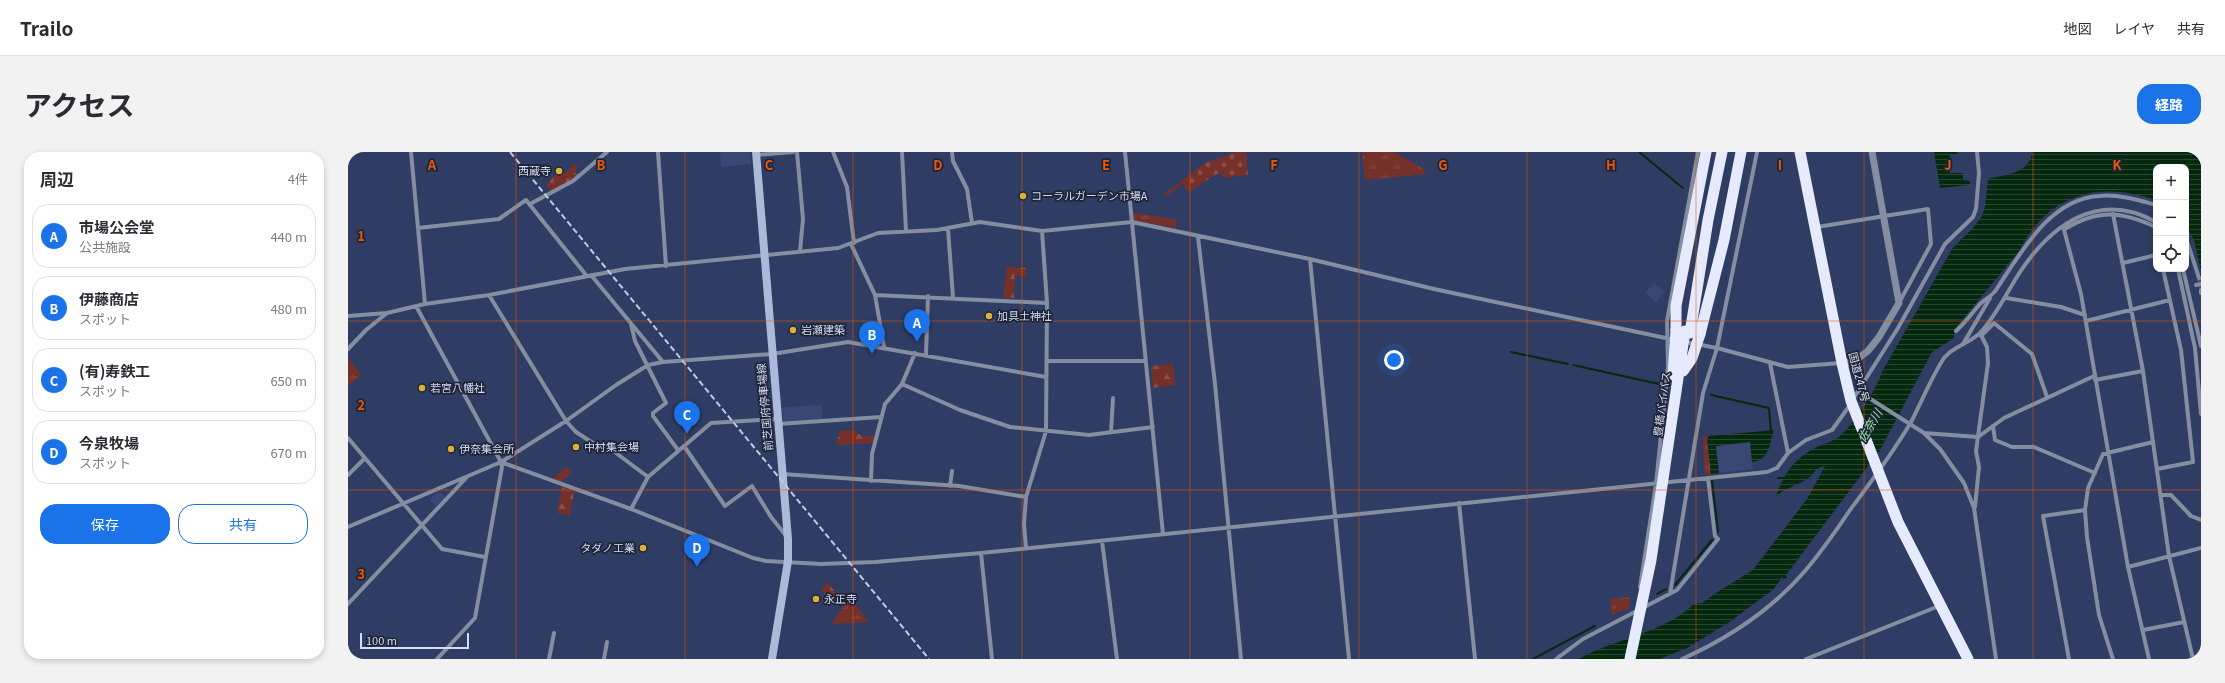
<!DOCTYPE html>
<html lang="ja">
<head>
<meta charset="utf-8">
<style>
  :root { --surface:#fff; --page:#f2f2f3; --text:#2b2b33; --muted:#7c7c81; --line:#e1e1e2; --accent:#1a73e8 }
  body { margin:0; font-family:Georgia,"Noto Sans JP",serif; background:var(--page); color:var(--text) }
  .controls { position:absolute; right:12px; top:12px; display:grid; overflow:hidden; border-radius:8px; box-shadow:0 2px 6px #0003 }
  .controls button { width:36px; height:36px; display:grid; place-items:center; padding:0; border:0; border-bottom:1px solid var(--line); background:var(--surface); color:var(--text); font:20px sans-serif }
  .scale { position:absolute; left:12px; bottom:10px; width:109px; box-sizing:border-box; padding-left:4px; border:2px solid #d2dcf4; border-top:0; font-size:11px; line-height:14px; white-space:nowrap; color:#d2dcf4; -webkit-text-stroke:3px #1e2436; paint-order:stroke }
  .you { position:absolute; left:1046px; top:208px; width:14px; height:14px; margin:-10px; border:3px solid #fff; border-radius:50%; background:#1a73e8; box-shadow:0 0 0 6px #1a73e833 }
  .badge { display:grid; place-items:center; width:26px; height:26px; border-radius:50%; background:var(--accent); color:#fff; font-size:13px; font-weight:700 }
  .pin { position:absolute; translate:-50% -33px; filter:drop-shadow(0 1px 2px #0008) }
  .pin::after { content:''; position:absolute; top:21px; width:14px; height:12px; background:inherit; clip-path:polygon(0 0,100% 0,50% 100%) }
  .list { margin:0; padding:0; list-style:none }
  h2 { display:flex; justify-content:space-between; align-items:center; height:52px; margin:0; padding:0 16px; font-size:17px }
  h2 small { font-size:13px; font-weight:400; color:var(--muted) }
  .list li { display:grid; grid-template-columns:26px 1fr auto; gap:12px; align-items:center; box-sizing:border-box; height:64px; margin:0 8px 8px; padding:0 8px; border:1px solid var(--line); border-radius:16px }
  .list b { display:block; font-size:15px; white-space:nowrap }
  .list p { margin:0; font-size:13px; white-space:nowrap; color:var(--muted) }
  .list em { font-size:13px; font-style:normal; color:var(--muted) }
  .actions { display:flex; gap:8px; padding:12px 16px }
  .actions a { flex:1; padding:9px 0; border:1px solid var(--accent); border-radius:16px; text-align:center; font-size:14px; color:var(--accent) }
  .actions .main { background:var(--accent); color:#fff }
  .icon { flex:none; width:22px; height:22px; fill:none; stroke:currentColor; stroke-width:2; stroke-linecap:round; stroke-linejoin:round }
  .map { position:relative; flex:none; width:1853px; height:507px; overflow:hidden; border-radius:16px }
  header { display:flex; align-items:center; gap:24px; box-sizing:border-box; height:56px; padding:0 20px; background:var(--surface); border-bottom:1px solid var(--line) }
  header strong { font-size:19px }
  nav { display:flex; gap:22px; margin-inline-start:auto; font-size:14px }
  .intro { display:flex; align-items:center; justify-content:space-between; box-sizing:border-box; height:96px; padding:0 24px }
  h1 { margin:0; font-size:28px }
  .button { padding:10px 18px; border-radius:16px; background:var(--accent); color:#fff; font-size:14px; font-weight:700 }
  main { display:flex; gap:24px; padding:0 24px }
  aside { flex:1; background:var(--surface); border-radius:16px; box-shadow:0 2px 6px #0003 }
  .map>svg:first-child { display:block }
  .built { fill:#384773 }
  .grass { fill:url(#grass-tufts) }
  .forest { fill:url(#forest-firs) }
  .cemetery { fill:url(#cemetery-stones) }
  .water { fill:url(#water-rules) }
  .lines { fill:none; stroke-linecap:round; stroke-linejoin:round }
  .stream { stroke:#05290f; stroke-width:2 }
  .minor-tunnel { stroke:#475479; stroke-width:4; stroke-dasharray:4 2; stroke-linecap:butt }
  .minor { stroke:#858da1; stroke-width:4 }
  .tertiary { stroke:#858da1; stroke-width:7 }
  .secondary { stroke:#adb9d9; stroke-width:8 }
  .trunk { stroke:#e5ebfc; stroke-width:11 }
  .rail { stroke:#bfc9e3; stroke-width:2; stroke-dasharray:6 3; stroke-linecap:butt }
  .minor-bridge { stroke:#858da1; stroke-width:4 }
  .trunk-bridge { stroke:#e5ebfc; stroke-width:11 }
  .grid { fill:none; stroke:#e8590c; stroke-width:1; stroke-opacity:0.55 }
  .poi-dot { fill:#ddb233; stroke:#1e2436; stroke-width:1.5 }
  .labels { text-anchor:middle; stroke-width:3.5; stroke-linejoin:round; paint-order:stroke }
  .poi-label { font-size:11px; fill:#d2dcf4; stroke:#1e2436; text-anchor:start }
  .street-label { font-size:11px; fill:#d2dcf4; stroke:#1e2436 }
  .water-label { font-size:12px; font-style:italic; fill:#91eba1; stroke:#1e2436 }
  .grid-label { font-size:13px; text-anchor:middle; font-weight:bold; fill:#e8590c; stroke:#1e2436; stroke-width:3.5; stroke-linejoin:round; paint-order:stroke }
</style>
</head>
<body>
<header>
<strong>Trailo</strong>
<nav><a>地図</a><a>レイヤ</a><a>共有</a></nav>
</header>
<div class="intro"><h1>アクセス</h1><a class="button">経路</a></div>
<main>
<aside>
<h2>周辺<small>4件</small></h2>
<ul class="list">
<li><span class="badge">A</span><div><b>市場公会堂</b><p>公共施設</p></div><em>440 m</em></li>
<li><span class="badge">B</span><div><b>伊藤商店</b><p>スポット</p></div><em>480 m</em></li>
<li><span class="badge">C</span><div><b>(有)寿鉄工</b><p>スポット</p></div><em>650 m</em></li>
<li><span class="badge">D</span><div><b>今泉牧場</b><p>スポット</p></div><em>670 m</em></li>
</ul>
<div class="actions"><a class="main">保存</a><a>共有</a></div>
</aside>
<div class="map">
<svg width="1853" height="507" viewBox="0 0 1853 507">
  <defs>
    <pattern id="grass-tufts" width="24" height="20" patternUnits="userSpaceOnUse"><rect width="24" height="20" fill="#753129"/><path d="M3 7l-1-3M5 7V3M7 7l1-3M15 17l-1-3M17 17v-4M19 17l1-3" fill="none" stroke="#884e49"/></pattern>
    <pattern id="forest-firs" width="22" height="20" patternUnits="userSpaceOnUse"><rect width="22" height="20" fill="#753129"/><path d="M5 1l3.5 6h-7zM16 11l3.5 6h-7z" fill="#884e49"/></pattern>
    <pattern id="cemetery-stones" width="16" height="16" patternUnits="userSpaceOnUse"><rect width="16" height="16" fill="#753129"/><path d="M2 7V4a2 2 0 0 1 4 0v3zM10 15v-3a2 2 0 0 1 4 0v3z" fill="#884e49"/></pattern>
    <pattern id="water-rules" width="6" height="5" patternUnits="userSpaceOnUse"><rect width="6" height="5" fill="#05290f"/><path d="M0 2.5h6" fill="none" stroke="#294733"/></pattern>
  </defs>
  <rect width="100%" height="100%" fill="#2f3c63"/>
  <path class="built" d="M372 0H402L403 12 373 15Z
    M1306 131 1317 139 1308 150 1297 141Z
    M473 253 475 267 435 270 434 255Z
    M1402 290 1405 317 1371 321 1368 294Z
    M92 340 97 345 88 354 82 349 84 344Z"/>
  <path class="grass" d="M1014 0H1046L1076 17 1077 22 1017 28Z
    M788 61 829 68 828 76 785 68V63Z
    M0 206 13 223 0 234Z
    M1358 284H1361L1359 287 1363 322 1357 323 1355 286Z
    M218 315 224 320 213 330 205 327Z
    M500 443 521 470 484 472 497 452Z
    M1282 445 1281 456 1264 463 1262 447Z"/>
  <path class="forest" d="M659 115 678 116V125L667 124 666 146H655Z
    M825 212 827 233 805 236 803 214Z
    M505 278 514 284H527L525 291 488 293 492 279Z
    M214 335 226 339 222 363 209 361Z"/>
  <path class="cemetery" d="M888 0H898L900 23 875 26 874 21 867 23 841 40 835 32 818 44 816 42 857 11Z
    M226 11 230 15 226 20 231 24 203 39 198 34 212 17 217 22Z
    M480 431 492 446 483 453 473 436Z"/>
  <path class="water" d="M1586 0H1609V2L1602 3V21H1615V28L1622 29V33L1592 36Z
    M1684 0H1853V120L1846 88 1838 74V15H1808V48C1750 28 1700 42 1671 99L1606 178V186L1584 200 1532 298 1438 423 1439 426 1435 427 1434 425 1426 437 1380 471 1339 496 1312 507H1231C1267 486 1315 482 1346 452L1354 451 1368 441 1405 418 1459 347 1477 314C1467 315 1467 322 1459 327 1449 334 1439 335 1428 344 1435 323 1447 306 1467 296 1475 292 1486 289 1492 284 1507 271 1528 238 1534 220L1604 97 1625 76 1634 64 1637 54 1640 27C1656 23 1683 21 1684 0Z
    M1426 278C1421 292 1422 308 1404 310L1402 290 1368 294 1371 321 1363 322 1359 287 1361 284Z"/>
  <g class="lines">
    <path class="stream" d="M1291 0 1335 36
      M1163 200 1220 212
      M1225 213 1311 232
      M1363 243 1421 256 1423 279
      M1430 326H1436
      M1364 329 1370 380
      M1327 433 1364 388
      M1309 442 1318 437
      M1185 507 1247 474"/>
    <path class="minor-tunnel" d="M1851 126 1853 138"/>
    <path class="minor" d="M63 0 77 152
      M310 0 318 114
      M449 0 455 67 452 99
      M485 0 499 35 506 91
      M554 0 558 79
      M604 0 605 9 619 37 624 71
      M777 0 815 382
      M408 3 445 0
      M182 52 225 29 259 0
      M1765 62 1795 219 1821 404 1845 507
      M1715 74 1733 142 1780 415 1801 507
      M1469 75 1580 57 1583 92 1552 149
      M70 76 151 67 178 48 238 123
      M600 77 605 145
      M1717 77C1750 57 1773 59 1808 75
      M850 85 867 232 893 507
      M1838 86 1851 126
      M503 92 527 143 536 195
      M962 107 1001 507
      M1775 111 1808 103
      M1830 117 1847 196 1853 262
      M1835 117 1853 194
      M243 123 315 210
      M1853 138V141
      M141 143 218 269 228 280 251 295 264 298 300 325
      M527 143 699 151
      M1658 146 1713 155 1737 163
      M68 154 153 310 154 315 127 466 89 507
      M0 164 39 161 77 152 141 143 277 117 490 96 530 81 589 78 632 70 694 79 784 70 962 107 1086 137 1327 188
      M1738 169 1822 148
      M283 172 287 189 318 251 305 261V264L330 298
      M1608 179C1617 171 1624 161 1632 152 1637 147 1644 144 1648 138 1673 101 1701 47 1751 44 1770 42 1790 48 1808 53
      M1633 184 1646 171 1684 202 1699 245
      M1337 190 1369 196 1409 0
      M1615 192 1642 146
      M0 197 18 178 39 161
      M578 203 580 144
      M699 209H798
      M1422 211 1440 301
      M1747 228 1795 219
      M554 232 612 258 662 275 741 283 805 275
      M1510 239 1576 281 1592 297 1616 331 1626 356 1648 507
      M1505 247 1550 176 1597 92 1625 65 1628 57 1631 21 1629 0
      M430 272 533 265
      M1645 274 1647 288 1664 295H1686L1747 321
      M763 280 765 246
      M1576 281 1630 285 1656 266 1746 224
      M0 286 94 397 137 405
      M336 294 377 354 404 334 423 365 439 385
      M153 310 283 357 405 406 418 409 473 412 527 410 633 401 1419 320 1429 316 1440 301 1458 288 1484 278 1502 253
      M1809 317 1845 310 1833 198 1815 117
      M434 322 611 334 678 345
      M0 323 17 306
      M523 329 524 302 537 252 554 232 567 201
      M602 334 604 319
      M1812 343H1823L1843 364 1853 368
      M1111 351 1127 507
      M1627 355 1631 315 1628 299 1640 211 1639 195 1632 181
      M283 357 300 325 363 271 430 267
      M0 375 153 310 218 269 268 233 300 213 315 210 424 202 500 190 698 225
      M754 389 769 507
      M678 396 676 372 678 345 698 279 699 151 694 79
      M633 401 644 507
      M1780 415 1853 396
      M1292 435 1308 332 1320 214 1319 169 1350 0
      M1322 442 1355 241 1369 196 1440 215 1493 211
      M0 452 119 325
      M1795 478 1836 470
      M201 507 206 481
      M256 507 259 490
      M1208 507 1235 487 1329 438 1370 387 1367 384 1360 326
      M1334 507C1379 487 1424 457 1457 419 1473 400 1488 379 1502 358 1523 330 1545 301 1563 270 1574 249 1583 226 1596 206 1605 194 1623 191 1633 180 1649 162 1659 140 1672 120 1704 72 1751 38 1808 70
      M1458 507 1591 454
      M1721 507 1695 364 1737 358
      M1765 507 1751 463 1739 385 1737 358 1740 336 1755 302 1805 290"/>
    <path class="tertiary" d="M1494 211 1505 210 1520 199 1531 185 1551 151 1524 0"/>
    <path class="secondary" d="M408 0 440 387V409L424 507"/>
    <path class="trunk" d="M1452 0 1494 211 1503 249 1550 370 1620 507
      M1328 178V154L1358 0
      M1342 181 1360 68 1374 0
      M1352 182 1376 88 1393 0"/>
    <path class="rail" d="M162 0 581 507"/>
    <path class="minor-bridge" d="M1848 133 1853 132"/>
    <path class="trunk-bridge" d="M1335 219 1344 206 1352 182
      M1325 223 1328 178
      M1282 507 1303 408 1337 179"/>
  </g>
  <path class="grid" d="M168 0V507M337 0V507M505 0V507M674 0V507M842 0V507M1011 0V507M1179 0V507M1348 0V507M1516 0V507M1685 0V507M0 169H1853M0 338H1853"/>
  <g class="poi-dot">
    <circle cx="211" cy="19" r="4"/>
    <circle cx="675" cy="44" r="4"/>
    <circle cx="641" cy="164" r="4"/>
    <circle cx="445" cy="178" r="4"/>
    <circle cx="74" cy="236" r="4"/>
    <circle cx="228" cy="295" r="4"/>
    <circle cx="103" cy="297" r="4"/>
    <circle cx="295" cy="396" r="4"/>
    <circle cx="468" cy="447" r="4"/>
  </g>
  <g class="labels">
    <g class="poi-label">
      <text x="203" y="23" text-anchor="end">西蔵寺</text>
      <text x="683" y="48">コーラルガーデン市場A</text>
      <text x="649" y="168">加具土神社</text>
      <text x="453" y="182">岩瀬建築</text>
      <text x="82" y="240">若宮八幡社</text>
      <text x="236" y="299">中村集会場</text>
      <text x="111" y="301">伊奈集会所</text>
      <text x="287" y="400" text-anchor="end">タダノ工業</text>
      <text x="476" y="451">永正寺</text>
    </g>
    <g class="street-label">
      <text transform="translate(1511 225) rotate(75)" y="4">国道247号</text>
      <text transform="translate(1314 252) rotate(-82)" y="4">豊橋バイパス</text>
      <text transform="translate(417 255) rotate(-95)" y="4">前芝国府停車場線</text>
    </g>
    <g class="water-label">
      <text transform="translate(1522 274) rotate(-59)" y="4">佐奈川</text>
    </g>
  </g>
  <g class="grid-label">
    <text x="84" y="18">A</text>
    <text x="253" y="18">B</text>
    <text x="421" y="18">C</text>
    <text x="590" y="18">D</text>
    <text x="758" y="18">E</text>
    <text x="926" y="18">F</text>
    <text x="1095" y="18">G</text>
    <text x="1263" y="18">H</text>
    <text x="1432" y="18">I</text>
    <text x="1600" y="18">J</text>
    <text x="1769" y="18">K</text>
    <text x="13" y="89">1</text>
    <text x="13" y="258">2</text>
    <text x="13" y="427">3</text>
  </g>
</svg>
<div class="controls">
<button>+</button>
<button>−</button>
<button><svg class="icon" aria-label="locate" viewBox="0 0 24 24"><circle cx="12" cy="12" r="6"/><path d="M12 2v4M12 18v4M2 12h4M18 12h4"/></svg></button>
</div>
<div class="scale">100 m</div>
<div class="you"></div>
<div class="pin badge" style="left:569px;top:190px">A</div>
<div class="pin badge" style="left:524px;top:202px">B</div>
<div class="pin badge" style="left:339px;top:282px">C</div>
<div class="pin badge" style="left:349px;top:415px">D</div>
</div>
</main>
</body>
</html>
